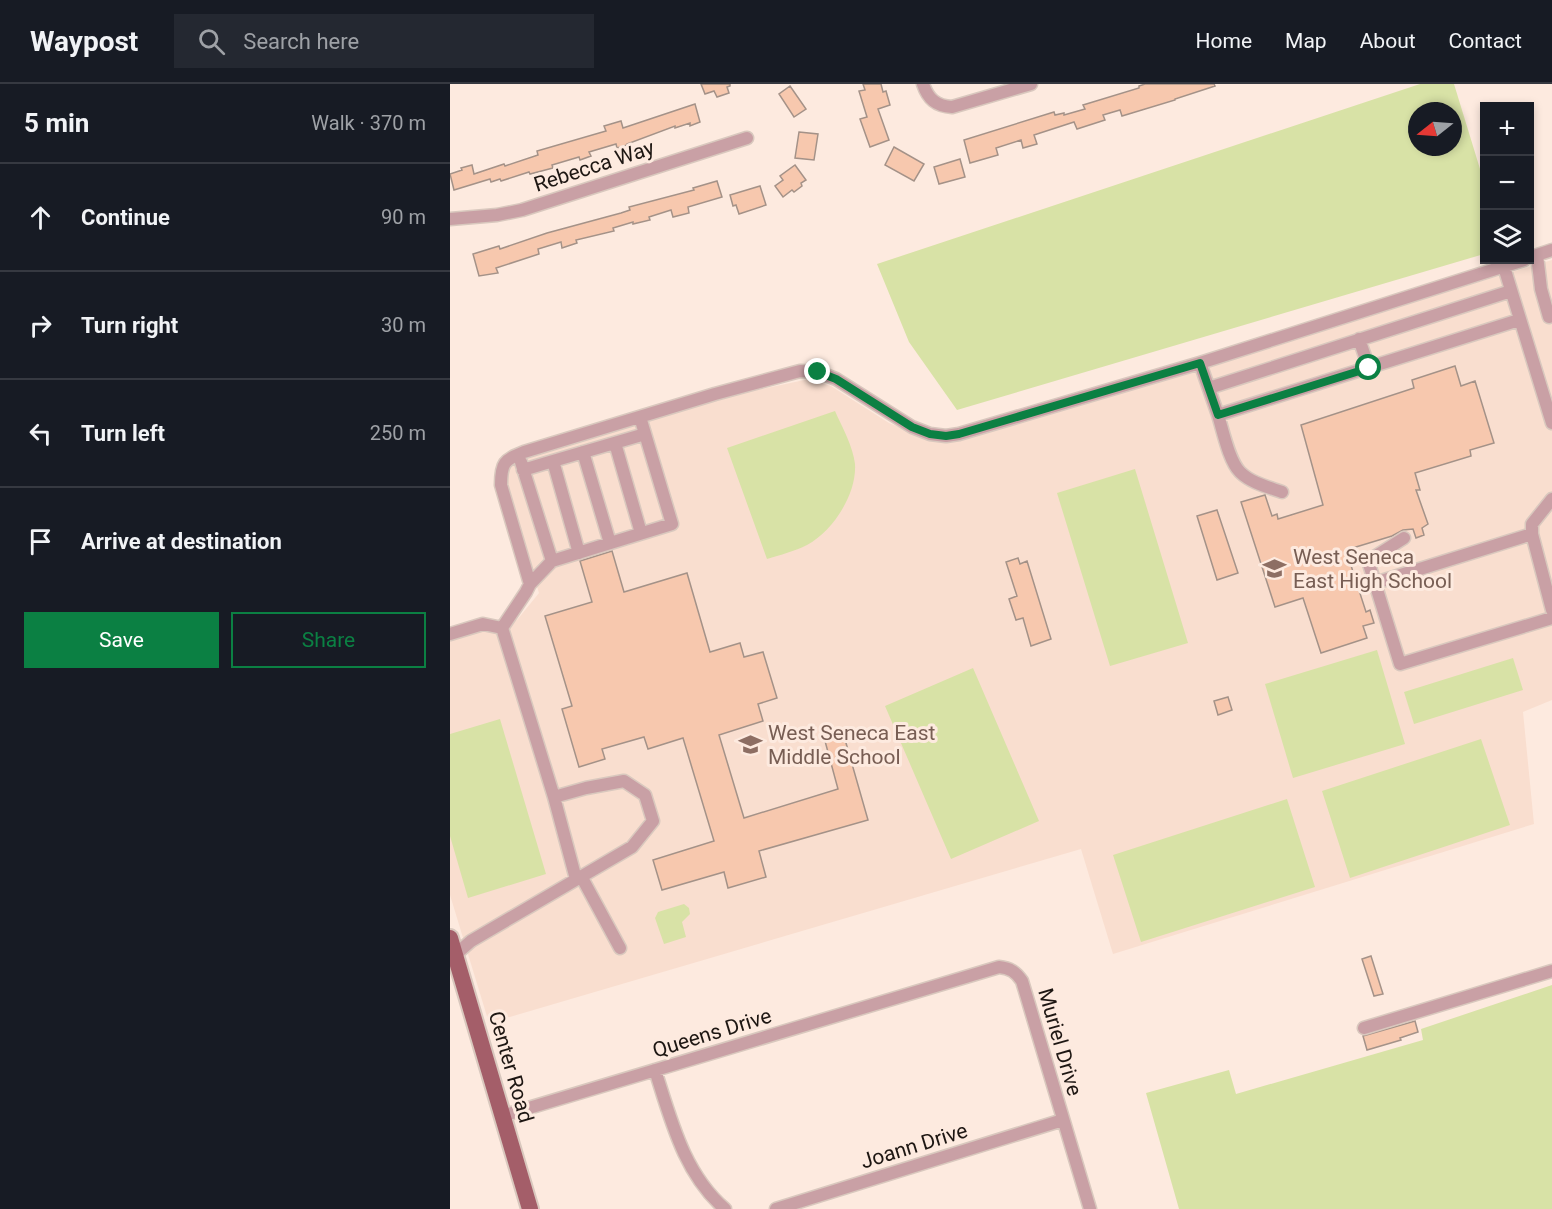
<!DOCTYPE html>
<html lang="en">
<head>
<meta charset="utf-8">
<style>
  :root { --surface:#171b24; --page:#242831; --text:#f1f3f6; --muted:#9ea1a6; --line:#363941; --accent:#0b8043 }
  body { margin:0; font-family:Roboto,sans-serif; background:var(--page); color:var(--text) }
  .controls { position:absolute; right:18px; top:18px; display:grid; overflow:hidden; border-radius:0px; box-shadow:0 3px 9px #0003 }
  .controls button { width:54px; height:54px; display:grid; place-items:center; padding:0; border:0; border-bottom:2px solid var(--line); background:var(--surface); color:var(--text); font:30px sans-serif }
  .compass { position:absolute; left:958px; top:18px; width:54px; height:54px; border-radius:50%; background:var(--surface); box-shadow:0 3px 9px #0003; rotate:253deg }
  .stop { position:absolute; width:18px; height:18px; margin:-14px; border:4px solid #0b8043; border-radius:50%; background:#fff }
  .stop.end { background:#0b8043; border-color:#fff; box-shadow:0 2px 6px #0008 }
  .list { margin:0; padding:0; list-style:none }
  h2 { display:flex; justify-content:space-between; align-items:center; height:78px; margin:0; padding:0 24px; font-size:26px }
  h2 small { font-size:20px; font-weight:400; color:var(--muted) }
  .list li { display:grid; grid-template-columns:39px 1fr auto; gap:18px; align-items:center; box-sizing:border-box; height:108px; padding:0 24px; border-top:2px solid var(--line) }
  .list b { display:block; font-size:22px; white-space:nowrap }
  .list em { font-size:20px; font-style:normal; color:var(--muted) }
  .actions { display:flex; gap:12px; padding:18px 24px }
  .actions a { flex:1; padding:14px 0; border:2px solid var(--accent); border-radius:0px; text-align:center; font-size:21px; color:var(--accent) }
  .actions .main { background:var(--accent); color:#fff }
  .icon { flex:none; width:33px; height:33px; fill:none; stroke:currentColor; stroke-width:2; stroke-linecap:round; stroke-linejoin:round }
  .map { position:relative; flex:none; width:1102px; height:1125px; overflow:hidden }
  header { display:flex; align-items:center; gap:36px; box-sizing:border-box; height:84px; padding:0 30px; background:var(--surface); border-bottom:2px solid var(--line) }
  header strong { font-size:28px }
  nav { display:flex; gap:33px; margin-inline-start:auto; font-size:21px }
  .search { width:420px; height:54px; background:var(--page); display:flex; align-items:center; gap:15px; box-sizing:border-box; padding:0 21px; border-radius:0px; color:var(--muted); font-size:22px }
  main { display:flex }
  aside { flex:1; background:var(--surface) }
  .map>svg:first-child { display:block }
  .built { fill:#f9decf }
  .green { fill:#d8e2a6; fill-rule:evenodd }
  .building { fill:#f7c8ae; stroke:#a49288; stroke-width:1.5 }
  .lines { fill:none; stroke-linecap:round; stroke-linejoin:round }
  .minor-casing { stroke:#d9c8be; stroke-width:15 }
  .major-casing { stroke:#d9c8be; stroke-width:20 }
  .minor { stroke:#c9a0a5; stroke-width:12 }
  .major { stroke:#a45e69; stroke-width:16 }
  .route { stroke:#0b8043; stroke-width:8 }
  .labels { text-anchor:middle; stroke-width:6; stroke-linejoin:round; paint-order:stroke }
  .street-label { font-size:21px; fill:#1d1612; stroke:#fdeadf }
  .education-label { font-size:21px; fill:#785e54; stroke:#fdeadf; text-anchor:start }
</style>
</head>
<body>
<header>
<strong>Waypost</strong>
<div class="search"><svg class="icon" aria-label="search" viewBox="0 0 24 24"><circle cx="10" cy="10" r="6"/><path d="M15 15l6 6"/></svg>Search here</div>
<nav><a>Home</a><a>Map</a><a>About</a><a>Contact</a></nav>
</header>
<main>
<aside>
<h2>5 min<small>Walk · 370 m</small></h2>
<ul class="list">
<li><svg class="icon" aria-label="ahead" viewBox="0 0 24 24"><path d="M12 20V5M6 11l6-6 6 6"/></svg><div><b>Continue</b></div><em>90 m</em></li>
<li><svg class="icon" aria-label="right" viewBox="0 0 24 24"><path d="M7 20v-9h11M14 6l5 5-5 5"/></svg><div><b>Turn right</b></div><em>30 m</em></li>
<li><svg class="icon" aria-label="left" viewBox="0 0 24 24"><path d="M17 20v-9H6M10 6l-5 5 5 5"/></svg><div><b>Turn left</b></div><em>250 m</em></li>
<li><svg class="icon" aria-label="arrive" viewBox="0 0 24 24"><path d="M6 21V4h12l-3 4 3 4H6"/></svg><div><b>Arrive at destination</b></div></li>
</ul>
<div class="actions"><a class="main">Save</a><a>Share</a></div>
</aside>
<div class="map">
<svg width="1102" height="1125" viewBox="0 0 1102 1125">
  <rect width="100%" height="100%" fill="#fdeadf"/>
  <path class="built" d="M1102 176V616L1073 628 1084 740 663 870 631 765 39 939 0 811V557L67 536 89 509 53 393 63 378 283 311 359 295 381 302 439 339 468 351 508 354Z"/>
  <path class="green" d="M970 0H1004L1034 98V170L507 326 459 258 427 180ZM967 27H1003V63H967Z
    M385 327C392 343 403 362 405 380 407 410 383 447 357 461 345 467 330 471 317 475L277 364Z
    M685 385 738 559 660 582 607 409Z
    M927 566 955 660 843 694 815 600Z
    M1063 574 1073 606 964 640 954 608Z
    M523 584 589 737 501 775 435 622Z
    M50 635 96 790 18 814 0 752V650Z
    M1031 655 1060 741 900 794 872 707Z
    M837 715 865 803 691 858 663 771Z
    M234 820 239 824 240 830 232 838 236 853 214 860 205 834 208 828Z
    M1102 901V1125H729L696 1009 779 986 786 1010 973 956 971 945Z"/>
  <path class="building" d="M251 0H280V2L277 3 279 9 267 13 264 7 255 10Z
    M413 0H431L433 8 436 7 440 21 428 25 439 56 420 63 410 35 417 33 409 7 415 6Z
    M695 0H764L765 2 725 15V16L672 32 670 26 653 31 655 36 627 45 624 38 584 51 587 60 573 64 571 56 546 64 548 71 520 79 514 56 604 28 605 31 614 29V31L635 25 633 21 689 4V2Z
    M340 2 356 25 344 33 329 10Z
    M245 20 250 38 240 42V39L225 44V42L177 60V61L167 64 166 60 139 68 141 72 130 76 129 73 102 81 103 84 80 90 79 88 51 97 50 95 41 98 40 95 4 106 0 90 12 86 11 84 22 81 24 90 54 80 55 82 88 71 87 67 156 47 154 42 171 37 173 44Z
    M349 48 368 50 364 76 345 74Z
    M444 63 474 80 464 97 435 81Z
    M510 75 515 93 489 100 484 83Z
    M345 81 356 96 351 99 352 102 344 108 342 106 333 113 325 102 333 96 330 92Z
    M267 97 272 113 238 123 239 129 223 133 221 126 199 133 200 136 183 140V138L163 144 164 147 126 156 127 159 112 164 111 158 88 165 89 170 46 184 48 189 29 192 23 170 49 162 50 165 97 149 171 129 180 126 179 123 244 106 243 104Z
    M310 102 316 121 289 130 286 121 283 122 280 111Z
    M1005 282 1011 302 1025 297 1044 359 1020 366 1021 372 965 389 970 406H966L978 440 972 444 974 451 966 454 963 445 953 446 942 452 896 466 916 528 920 526 924 539 913 542 917 554 871 569 853 514 825 523 791 418 815 411 822 432 827 430 828 435 873 421 851 341 964 304 962 296Z
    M767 426 788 489 767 496 747 432Z
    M162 467 174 508 237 489 260 568 290 559 294 573 313 568 327 614 308 620 313 637 269 651 294 734 388 705 375 657 394 652 418 736 309 767 316 793 278 804 274 788 212 806 203 776 264 757 233 654 198 665 194 653 152 665 155 675 129 683 112 625 122 622 95 532 142 518 130 477Z
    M568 474 570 480 577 477 601 555 581 562 573 534 566 536 559 515 567 512 556 478Z
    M778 613 782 626 768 631 764 617Z
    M921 872 933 910 924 912 912 875Z
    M965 937 968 948 950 954 951 956 917 966 913 952Z"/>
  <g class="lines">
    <defs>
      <path id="minor" d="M473 0C478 15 486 22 502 23L581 0
        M0 135 47 131 72 126 297 54
        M1087 171 1091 205 1099 233 1102 232
        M1081 173 1102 166
        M1054 183 1102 339
        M909 255 919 284
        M750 279 768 331 1069 236
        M759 304 1061 207
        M768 331C773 347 779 377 790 388 801 399 818 403 832 408
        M165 359 191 449
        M133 368 160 459
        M103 377 195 350
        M71 378 102 477
        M73 386 103 377 129 469
        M1102 415 1082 440V450L1102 526
        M954 454 918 477 925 499 1082 450
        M925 499 950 580 1102 534
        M80 500 102 477 222 440 190 333
        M52 544 76 508 80 500 51 401C51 379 54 376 74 368L265 310 350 287 368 288 386 295 462 343 480 350 496 352 509 350 750 279 1074 176
        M52 544 104 713
        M0 550 33 540 52 544
        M131 792 170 864
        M5 871 21 857 182 763 203 737 195 711 174 697 136 704 104 713 126 795
        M914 944 1102 887
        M205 986C221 1036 234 1090 275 1125
        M52 1032 549 883C560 884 566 888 572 897L640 1125
        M326 1125 613 1036"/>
      <path id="major" d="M0 854 80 1125"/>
    </defs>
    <use href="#minor" class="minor-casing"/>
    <use href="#major" class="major-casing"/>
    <use href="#minor" class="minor"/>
    <use href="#major" class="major"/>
  </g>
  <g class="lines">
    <path class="route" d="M368 288 386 295 462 343 480 350 496 352 509 350 750 279 768 331 919 284"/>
  </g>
  <defs>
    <symbol id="school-bare" viewBox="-9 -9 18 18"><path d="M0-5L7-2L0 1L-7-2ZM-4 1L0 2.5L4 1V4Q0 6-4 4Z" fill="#8d6e63" stroke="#fdeadf" stroke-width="2.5" paint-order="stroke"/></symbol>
  </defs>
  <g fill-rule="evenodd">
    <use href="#school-bare" x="808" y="468" width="33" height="33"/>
    <use href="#school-bare" x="284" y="644" width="33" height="33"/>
  </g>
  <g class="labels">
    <g class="street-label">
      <text transform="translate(144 82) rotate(-18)" y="7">Rebecca Way</text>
      <text transform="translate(262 949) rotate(-17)" y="7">Queens Drive</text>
      <text transform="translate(610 958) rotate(74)" y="7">Muriel Drive</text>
      <text transform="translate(61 983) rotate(74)" y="7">Center Road</text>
      <text transform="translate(464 1062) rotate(-17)" y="7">Joann Drive</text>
    </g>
    <g class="education-label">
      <text x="843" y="480">West Seneca<tspan x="843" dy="24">East High School</tspan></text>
      <text x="318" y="656">West Seneca East<tspan x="318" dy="24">Middle School</tspan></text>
    </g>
  </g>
</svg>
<div class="controls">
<button>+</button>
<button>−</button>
<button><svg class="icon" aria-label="layers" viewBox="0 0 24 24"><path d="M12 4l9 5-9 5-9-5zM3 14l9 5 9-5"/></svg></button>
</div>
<svg class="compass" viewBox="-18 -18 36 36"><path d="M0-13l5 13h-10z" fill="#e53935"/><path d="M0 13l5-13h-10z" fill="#9ea1a6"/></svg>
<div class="stop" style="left:919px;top:284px"></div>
<div class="stop end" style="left:368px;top:288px"></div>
</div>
</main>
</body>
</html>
